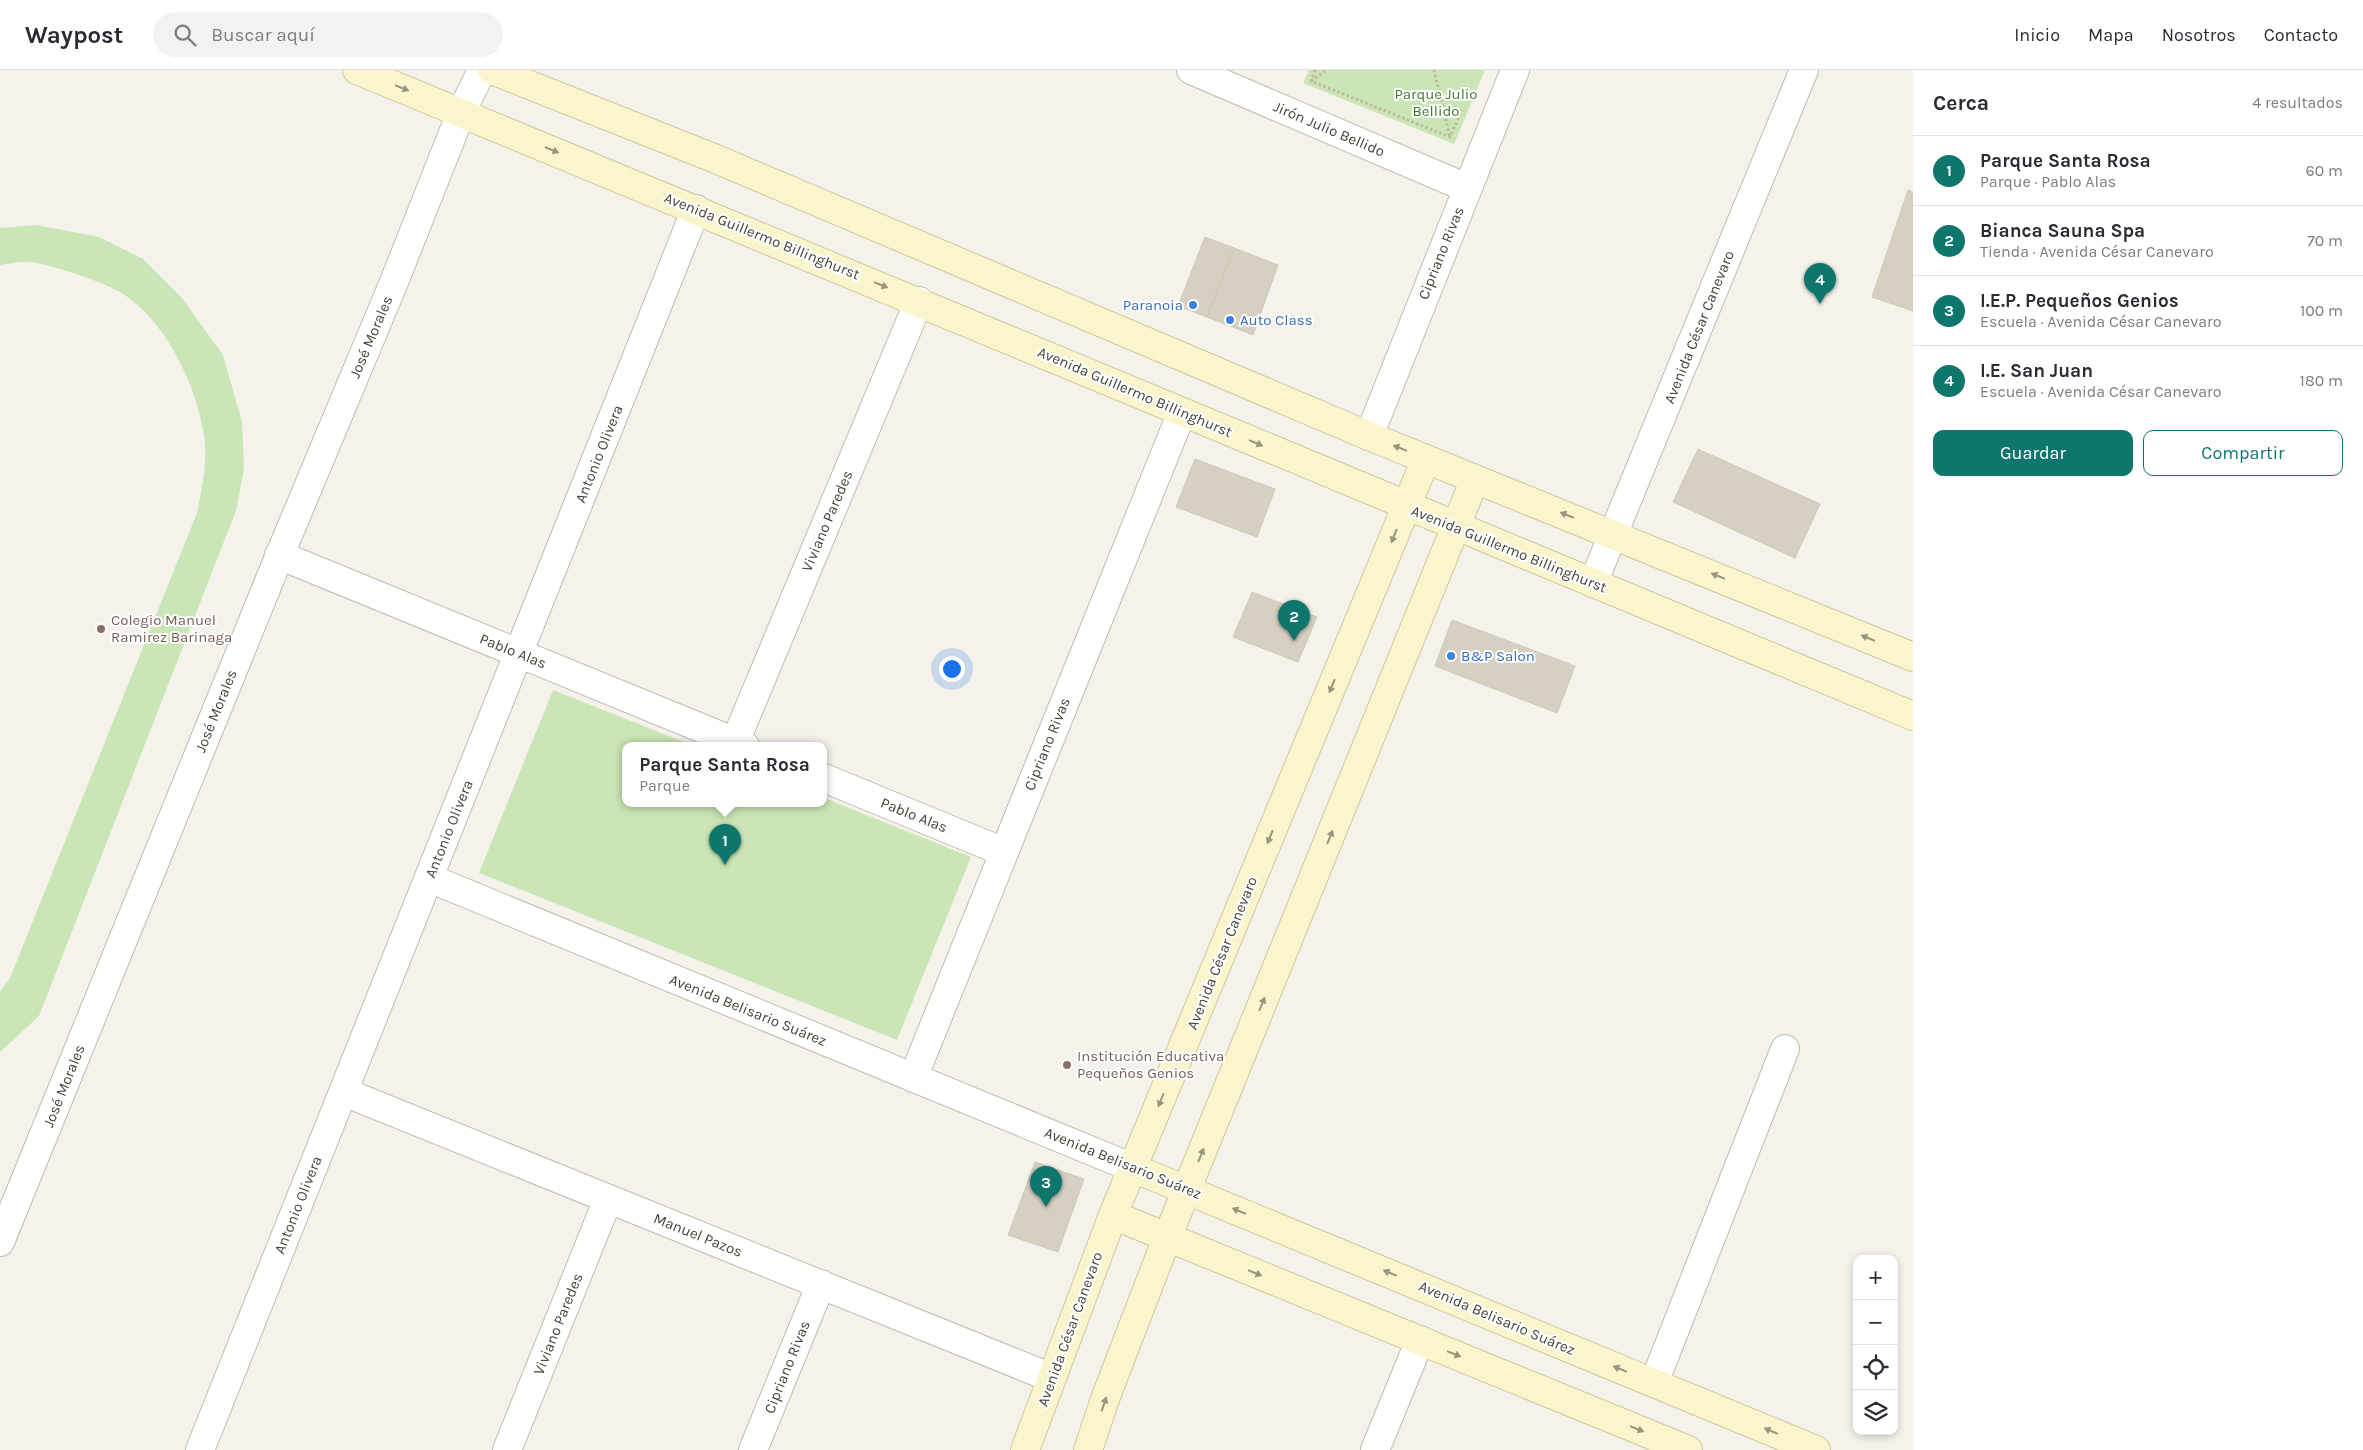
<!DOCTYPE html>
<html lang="es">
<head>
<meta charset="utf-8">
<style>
  :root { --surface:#fff; --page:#f2f2f3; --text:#2b2b33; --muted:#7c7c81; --line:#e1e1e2; --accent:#0f766e }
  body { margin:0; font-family:Karla,sans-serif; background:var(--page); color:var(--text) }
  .controls { position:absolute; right:15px; bottom:15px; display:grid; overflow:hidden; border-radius:10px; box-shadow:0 2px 8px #0003 }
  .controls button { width:45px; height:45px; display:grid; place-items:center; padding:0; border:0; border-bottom:1px solid var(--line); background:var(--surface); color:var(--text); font:25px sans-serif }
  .you { position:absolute; left:951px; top:598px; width:18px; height:18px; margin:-12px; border:4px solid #fff; border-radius:50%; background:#1a73e8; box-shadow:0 0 0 8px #1a73e833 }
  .badge { display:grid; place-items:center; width:32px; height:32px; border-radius:50%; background:var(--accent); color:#fff; font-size:16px; font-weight:700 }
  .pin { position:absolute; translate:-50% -41px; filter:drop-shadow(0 1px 2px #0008) }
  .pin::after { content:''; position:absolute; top:26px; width:18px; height:15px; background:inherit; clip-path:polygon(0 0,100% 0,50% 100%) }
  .popup { position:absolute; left:622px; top:672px; width:205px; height:65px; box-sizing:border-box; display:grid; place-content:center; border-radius:10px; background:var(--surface); filter:drop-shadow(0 1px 4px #0005); font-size:16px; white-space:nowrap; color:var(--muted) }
  .popup b { font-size:19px; color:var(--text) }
  .popup::after { content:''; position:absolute; left:50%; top:100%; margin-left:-10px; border:10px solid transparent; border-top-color:var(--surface) }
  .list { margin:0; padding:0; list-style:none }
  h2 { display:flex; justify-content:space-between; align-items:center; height:65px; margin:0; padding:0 20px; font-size:21px }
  h2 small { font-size:16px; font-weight:400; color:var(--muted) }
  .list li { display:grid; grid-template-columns:32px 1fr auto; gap:15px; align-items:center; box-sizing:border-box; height:70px; padding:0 20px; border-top:1px solid var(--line) }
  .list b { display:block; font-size:19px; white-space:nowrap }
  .list p { margin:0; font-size:16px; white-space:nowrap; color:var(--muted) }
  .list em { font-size:16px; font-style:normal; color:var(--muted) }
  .actions { display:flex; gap:10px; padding:15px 20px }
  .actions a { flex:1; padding:11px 0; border:1px solid var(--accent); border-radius:10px; text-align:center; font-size:18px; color:var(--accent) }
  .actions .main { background:var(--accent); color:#fff }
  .icon { flex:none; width:28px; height:28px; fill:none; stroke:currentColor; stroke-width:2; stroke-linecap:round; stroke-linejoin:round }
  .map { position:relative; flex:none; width:1913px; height:1380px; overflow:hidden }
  header { display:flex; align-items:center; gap:30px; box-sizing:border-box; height:70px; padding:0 25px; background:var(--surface); border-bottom:1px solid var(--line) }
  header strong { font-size:24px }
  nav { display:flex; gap:28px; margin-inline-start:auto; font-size:18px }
  .search { width:350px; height:45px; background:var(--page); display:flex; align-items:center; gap:12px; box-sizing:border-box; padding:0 18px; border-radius:28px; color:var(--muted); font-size:19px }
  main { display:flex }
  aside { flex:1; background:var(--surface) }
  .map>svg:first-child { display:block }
  .park { fill:#cbe6b6 }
  .building { fill:#d5d0c1; stroke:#d0c8b4 }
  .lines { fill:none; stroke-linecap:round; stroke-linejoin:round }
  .street-casing { stroke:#bfbbae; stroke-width:30 }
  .secondary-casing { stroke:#d1c99d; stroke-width:30 }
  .path { stroke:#c0b8a0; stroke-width:3; stroke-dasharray:2.5 2.5; stroke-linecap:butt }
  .street { stroke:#fff; stroke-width:28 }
  .secondary { stroke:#fbf5ce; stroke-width:28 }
  .oneway { fill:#99947c }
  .shop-dot { fill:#3f7fe0; stroke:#fff; stroke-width:2 }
  .education-dot { fill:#8d6e63; stroke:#fff; stroke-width:2 }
  .labels { text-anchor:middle; stroke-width:4; stroke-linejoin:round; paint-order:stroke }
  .park-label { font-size:15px; fill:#42772f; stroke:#fff }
  .street-label { font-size:15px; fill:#484439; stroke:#fff }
  .shop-label { font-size:15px; fill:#366cbe; stroke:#fff; text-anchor:start }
  .education-label { font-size:15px; fill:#785e54; stroke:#fff; text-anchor:start }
</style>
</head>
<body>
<header>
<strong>Waypost</strong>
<div class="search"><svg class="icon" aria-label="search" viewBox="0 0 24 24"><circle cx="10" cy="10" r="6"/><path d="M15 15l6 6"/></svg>Buscar aquí</div>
<nav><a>Inicio</a><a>Mapa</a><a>Nosotros</a><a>Contacto</a></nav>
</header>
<main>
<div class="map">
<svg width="1913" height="1380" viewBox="0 0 1913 1380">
  <rect width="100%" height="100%" fill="#f4f2eb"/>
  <path class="park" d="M1309 0H1485L1454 74 1303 13Z
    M36 155 99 167 143 189 182 228 223 285 242 352 244 398 237 438 39 946 0 982V921L10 908 197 443C202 418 208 391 204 365 196 316 169 258 129 228 112 214 53 195 30 192 21 191 9 194 0 195V158Z
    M553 620 694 676H626V734H824V728L971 787 897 970 479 803Z"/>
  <path class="building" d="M1908 120 1913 122V241L1872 227Z
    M1205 167 1234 178 1207 247 1178 236Z
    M1234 178 1278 195 1253 265 1207 247Z
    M1698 379 1820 434 1795 488 1673 432Z
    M1195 389 1275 419 1257 467 1176 437Z
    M1252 522 1317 547 1298 592 1233 567Z
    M1452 550 1575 596 1557 643 1435 596Z
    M1035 1092 1084 1109 1058 1182 1008 1165Z"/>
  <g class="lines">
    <defs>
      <path id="street" d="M1191 0 1467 118
        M1369 366 1515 0
        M279 485 745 676
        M1593 513 1804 0
        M735 672 919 231
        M824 708 1004 782
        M429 808 1133 1098
        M913 1008 1182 342
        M344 1022 1052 1308
        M0 1172 281 482 394 212 461 43 482 0
        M1654 1313 1785 979
        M200 1380 696 139
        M507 1380 608 1129
        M753 1380 821 1214
        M1375 1380 1420 1270"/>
      <path id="secondary" d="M357 0C877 213 1394 431 1913 646
        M492 0 716 89 1369 366 1913 587
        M1133 1098 1816 1380
        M1113 1145 1688 1380
        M1025 1380 1113 1145 1426 389
        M1088 1380 1105 1329 1167 1168 1475 409"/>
    </defs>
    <use href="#street" class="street-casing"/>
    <use href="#secondary" class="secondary-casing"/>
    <path class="path" d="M1315 0 1311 11 1450 67 1462 40
      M1434 0 1450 67
      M1311 11 1327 0"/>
    <use href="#street" class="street"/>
    <use href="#secondary" class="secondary"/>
  </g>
  <defs><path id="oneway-solid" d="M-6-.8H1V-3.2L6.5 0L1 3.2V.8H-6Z" transform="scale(1.25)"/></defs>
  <g class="oneway">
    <use href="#oneway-solid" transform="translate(402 18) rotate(22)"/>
    <use href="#oneway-solid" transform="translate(552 80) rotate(22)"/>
    <use href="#oneway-solid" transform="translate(881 215) rotate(22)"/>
    <use href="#oneway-solid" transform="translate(1256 373) rotate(23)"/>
    <use href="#oneway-solid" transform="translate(1400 378) rotate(-158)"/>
    <use href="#oneway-solid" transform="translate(1567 445) rotate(-158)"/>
    <use href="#oneway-solid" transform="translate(1394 466) rotate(112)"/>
    <use href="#oneway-solid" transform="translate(1718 506) rotate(-158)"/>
    <use href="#oneway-solid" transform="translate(1868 568) rotate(-158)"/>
    <use href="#oneway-solid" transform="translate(1332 616) rotate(112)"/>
    <use href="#oneway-solid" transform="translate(1270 767) rotate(112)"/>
    <use href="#oneway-solid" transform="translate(1330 767) rotate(-68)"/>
    <use href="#oneway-solid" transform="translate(1262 934) rotate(-68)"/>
    <use href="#oneway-solid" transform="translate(1161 1030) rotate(112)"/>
    <use href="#oneway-solid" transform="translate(1201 1085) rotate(-68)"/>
    <use href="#oneway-solid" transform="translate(1239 1141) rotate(-157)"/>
    <use href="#oneway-solid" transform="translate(1255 1203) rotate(22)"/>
    <use href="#oneway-solid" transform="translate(1390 1203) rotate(-157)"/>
    <use href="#oneway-solid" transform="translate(1454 1284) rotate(22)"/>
    <use href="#oneway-solid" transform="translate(1620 1299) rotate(-157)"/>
    <use href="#oneway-solid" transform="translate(1104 1334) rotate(-71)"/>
    <use href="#oneway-solid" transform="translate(1637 1359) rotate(22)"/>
    <use href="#oneway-solid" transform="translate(1771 1361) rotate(-157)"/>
  </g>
  <g class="shop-dot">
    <circle cx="1193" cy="235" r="5"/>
    <circle cx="1230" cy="250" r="5"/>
    <circle cx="1451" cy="586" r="5"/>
  </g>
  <g class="education-dot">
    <circle cx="101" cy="559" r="5"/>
    <circle cx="1067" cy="995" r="5"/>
  </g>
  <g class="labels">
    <g class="park-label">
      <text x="1436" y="29">Parque Julio<tspan x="1436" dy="17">Bellido</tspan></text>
    </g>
    <g class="street-label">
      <text transform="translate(1329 59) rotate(23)" y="5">Jirón Julio Bellido</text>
      <text transform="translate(762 166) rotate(22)" y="5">Avenida Guillermo Billinghurst</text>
      <text transform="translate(1441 183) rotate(-68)" y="5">Cipriano Rivas</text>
      <text transform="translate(1699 257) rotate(-68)" y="5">Avenida César Canevaro</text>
      <text transform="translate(371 267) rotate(-67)" y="5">José Morales</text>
      <text transform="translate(1135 322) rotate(23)" y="5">Avenida Guillermo Billinghurst</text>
      <text transform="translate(599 384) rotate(-68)" y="5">Antonio Olivera</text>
      <text transform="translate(827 451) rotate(-67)" y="5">Viviano Paredes</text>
      <text transform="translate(1509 479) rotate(22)" y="5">Avenida Guillermo Billinghurst</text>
      <text transform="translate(513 581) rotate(22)" y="5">Pablo Alas</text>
      <text transform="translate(216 641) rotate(-68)" y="5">José Morales</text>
      <text transform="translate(1047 674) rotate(-68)" y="5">Cipriano Rivas</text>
      <text transform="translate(914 745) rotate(22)" y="5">Pablo Alas</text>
      <text transform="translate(449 759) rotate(-68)" y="5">Antonio Olivera</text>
      <text transform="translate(1222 883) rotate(-68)" y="5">Avenida César Canevaro</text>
      <text transform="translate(748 940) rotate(22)" y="5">Avenida Belisario Suárez</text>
      <text transform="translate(64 1016) rotate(-68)" y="5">José Morales</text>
      <text transform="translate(1123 1093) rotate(22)" y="5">Avenida Belisario Suárez</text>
      <text transform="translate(298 1135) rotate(-68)" y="5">Antonio Olivera</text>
      <text transform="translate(698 1165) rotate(22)" y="5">Manuel Pazos</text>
      <text transform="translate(1497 1248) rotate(23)" y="5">Avenida Belisario Suárez</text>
      <text transform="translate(558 1254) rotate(-68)" y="5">Viviano Paredes</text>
      <text transform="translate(1070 1259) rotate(-70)" y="5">Avenida César Canevaro</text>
      <text transform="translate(787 1297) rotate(-68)" y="5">Cipriano Rivas</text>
    </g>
    <g class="shop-label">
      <text x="1183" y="240" text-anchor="end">Paranoia</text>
      <text x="1240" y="255">Auto Class</text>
      <text x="1461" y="591">B&amp;P Salon</text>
    </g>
    <g class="education-label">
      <text x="111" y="555">Colegio Manuel<tspan x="111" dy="17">Ramirez Barinaga</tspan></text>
      <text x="1077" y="991">Institución Educativa<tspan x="1077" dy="17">Pequeños Genios</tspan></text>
    </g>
  </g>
</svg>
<div class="controls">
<button>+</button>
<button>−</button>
<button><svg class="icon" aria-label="locate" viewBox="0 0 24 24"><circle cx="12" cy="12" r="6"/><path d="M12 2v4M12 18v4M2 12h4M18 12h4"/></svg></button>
<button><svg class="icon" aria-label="layers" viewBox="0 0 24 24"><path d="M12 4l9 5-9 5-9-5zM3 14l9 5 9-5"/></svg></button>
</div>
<div class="you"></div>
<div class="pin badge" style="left:725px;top:795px">1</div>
<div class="popup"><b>Parque Santa Rosa</b>Parque</div>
<div class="pin badge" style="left:1294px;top:571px">2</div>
<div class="pin badge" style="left:1046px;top:1137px">3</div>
<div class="pin badge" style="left:1820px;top:234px">4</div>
</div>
<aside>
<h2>Cerca<small>4 resultados</small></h2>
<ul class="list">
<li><span class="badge">1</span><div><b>Parque Santa Rosa</b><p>Parque · Pablo Alas</p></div><em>60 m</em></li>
<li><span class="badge">2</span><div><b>Bianca Sauna Spa</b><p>Tienda · Avenida César Canevaro</p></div><em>70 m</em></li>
<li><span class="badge">3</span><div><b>I.E.P. Pequeños Genios</b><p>Escuela · Avenida César Canevaro</p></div><em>100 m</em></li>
<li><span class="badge">4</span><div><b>I.E. San Juan</b><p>Escuela · Avenida César Canevaro</p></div><em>180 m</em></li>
</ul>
<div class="actions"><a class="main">Guardar</a><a>Compartir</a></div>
</aside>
</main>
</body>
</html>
